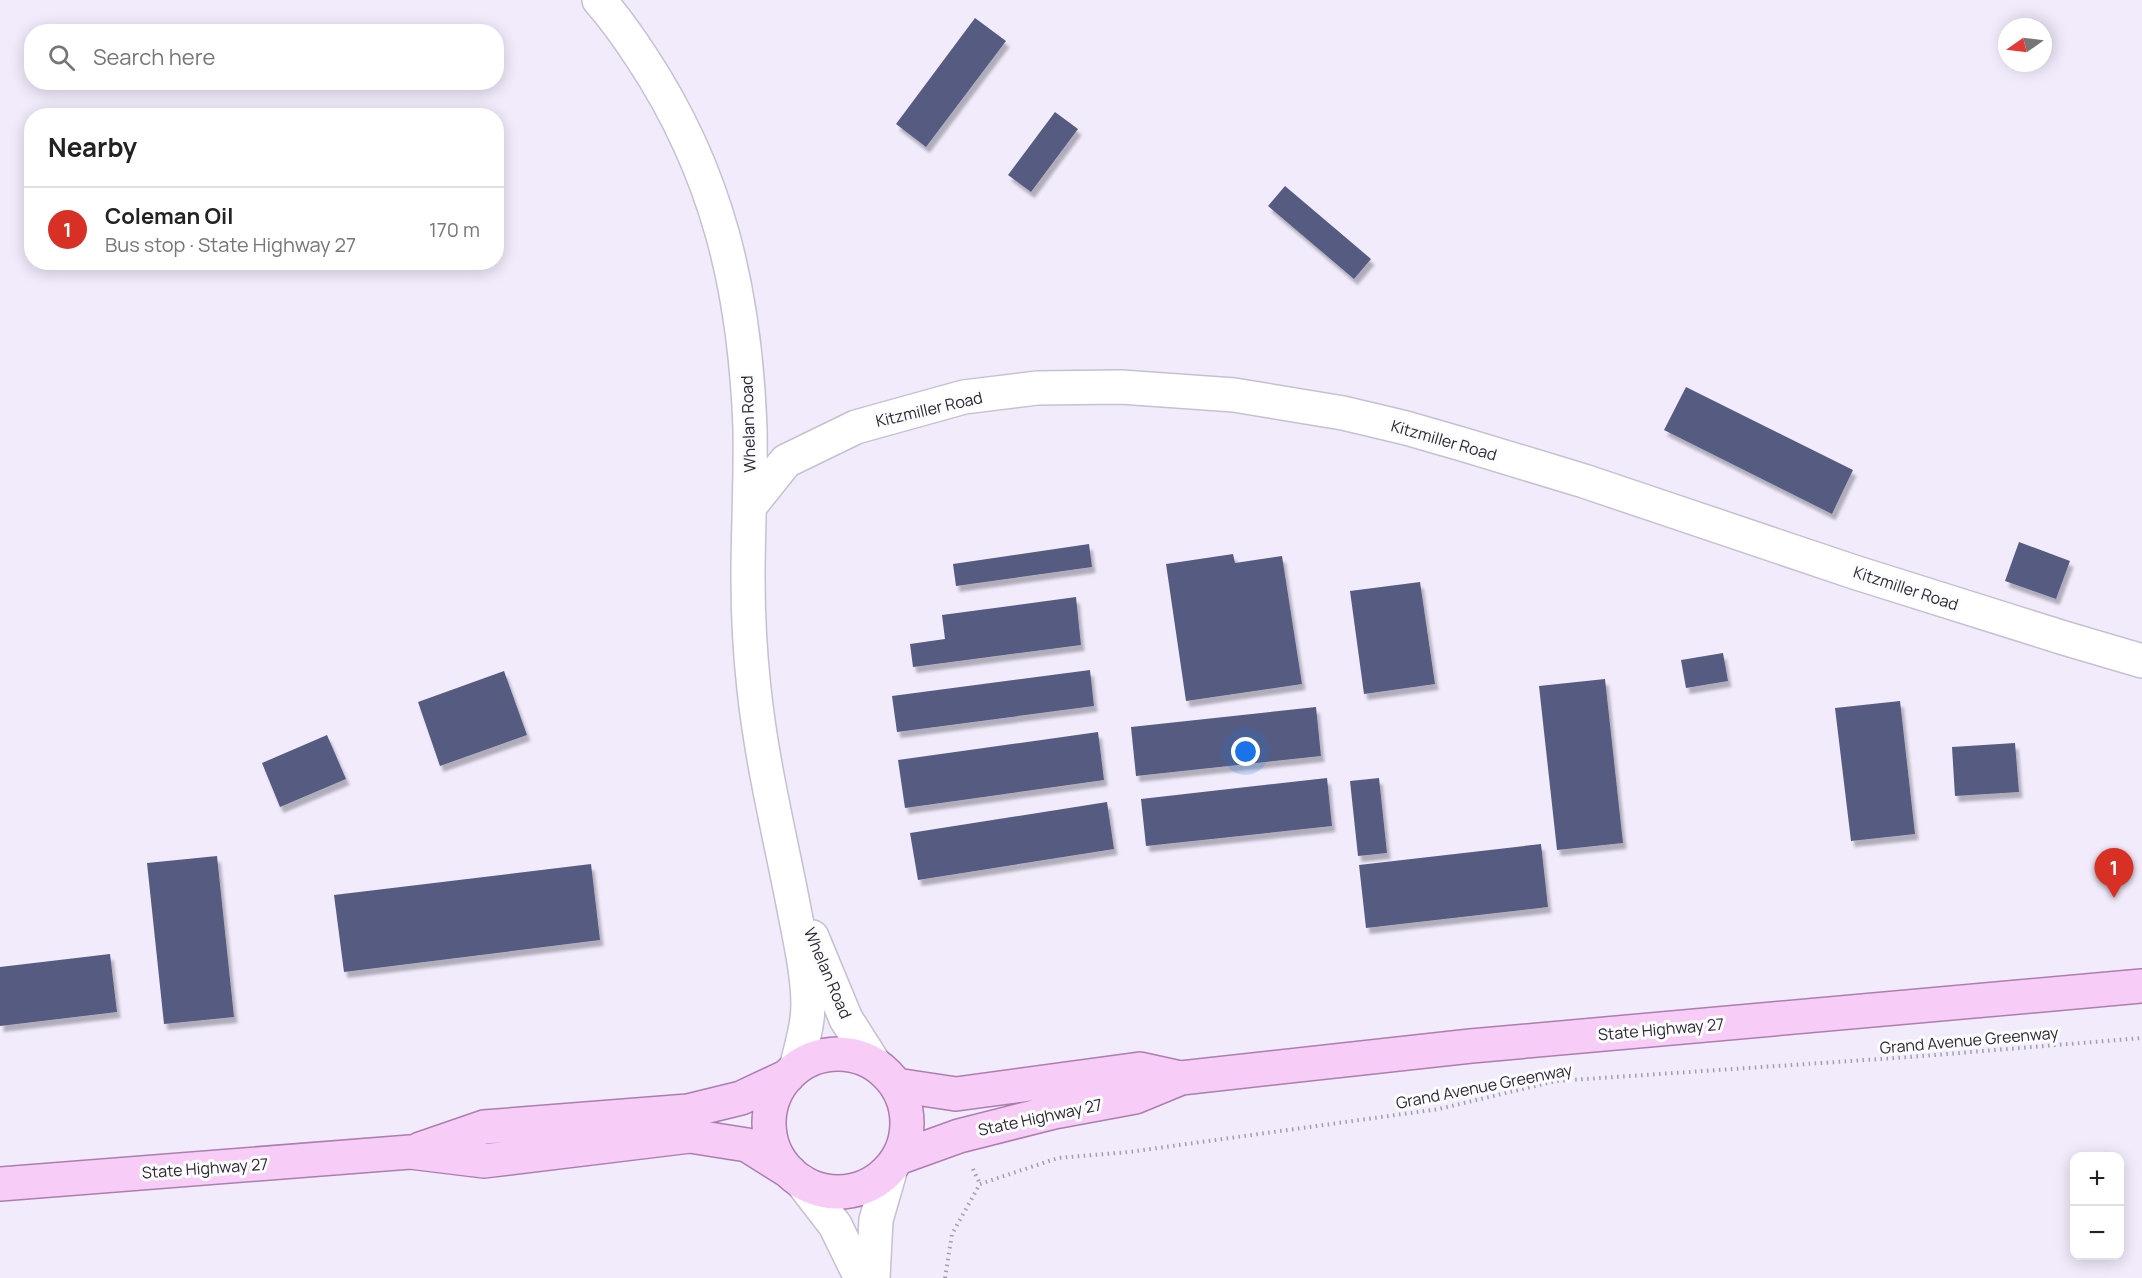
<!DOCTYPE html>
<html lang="en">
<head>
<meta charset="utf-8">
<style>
  :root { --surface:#fff; --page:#f2f2f2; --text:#222; --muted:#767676; --line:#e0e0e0; --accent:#d93025 }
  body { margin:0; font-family:Manrope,sans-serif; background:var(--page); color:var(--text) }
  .controls { position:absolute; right:18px; bottom:18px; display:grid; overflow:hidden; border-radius:12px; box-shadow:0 3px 15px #0003 }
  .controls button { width:54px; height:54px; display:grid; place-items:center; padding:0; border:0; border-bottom:2px solid var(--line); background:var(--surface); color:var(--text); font:30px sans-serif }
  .compass { position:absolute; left:1998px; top:18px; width:54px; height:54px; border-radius:50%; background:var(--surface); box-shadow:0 3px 15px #0003; rotate:256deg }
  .you { position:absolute; left:1246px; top:752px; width:21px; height:21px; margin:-15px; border:4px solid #fff; border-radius:50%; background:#1a73e8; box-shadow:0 0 0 9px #1a73e833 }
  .badge { display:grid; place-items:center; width:39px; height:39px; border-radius:50%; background:var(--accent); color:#fff; font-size:20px; font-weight:700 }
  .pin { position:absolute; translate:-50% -50px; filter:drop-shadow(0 2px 3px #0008) }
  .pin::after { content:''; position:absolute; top:32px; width:21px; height:18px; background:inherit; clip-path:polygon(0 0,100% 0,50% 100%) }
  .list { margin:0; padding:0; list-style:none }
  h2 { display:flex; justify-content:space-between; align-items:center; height:78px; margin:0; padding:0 24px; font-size:26px }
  h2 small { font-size:20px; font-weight:400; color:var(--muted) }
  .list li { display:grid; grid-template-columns:39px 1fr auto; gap:18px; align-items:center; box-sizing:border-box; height:84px; padding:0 24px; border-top:2px solid var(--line) }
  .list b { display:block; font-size:22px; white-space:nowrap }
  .list p { margin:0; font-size:20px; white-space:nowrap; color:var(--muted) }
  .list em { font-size:20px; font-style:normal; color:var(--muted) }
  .icon { flex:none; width:33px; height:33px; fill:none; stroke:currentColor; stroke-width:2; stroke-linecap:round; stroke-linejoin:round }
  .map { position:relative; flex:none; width:2142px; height:1278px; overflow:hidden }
  .search { position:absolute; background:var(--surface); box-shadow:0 3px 15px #0003; left:24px; top:24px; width:480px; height:66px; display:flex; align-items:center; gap:15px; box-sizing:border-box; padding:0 21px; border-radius:24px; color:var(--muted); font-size:22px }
  .panel { position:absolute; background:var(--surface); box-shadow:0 3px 15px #0003; left:24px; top:108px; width:480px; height:162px; border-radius:24px }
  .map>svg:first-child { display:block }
  .building { fill:#575c81; filter:url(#shadow) }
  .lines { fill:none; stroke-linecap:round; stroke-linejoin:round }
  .minor-casing { stroke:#c6c0d0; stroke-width:36 }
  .major-casing { stroke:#ac7eae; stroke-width:36 }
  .path { stroke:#a29eab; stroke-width:4; stroke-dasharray:1.5 4.5; stroke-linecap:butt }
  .minor { stroke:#fff; stroke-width:33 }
  .major { stroke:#f7cdf8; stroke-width:33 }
  .labels { text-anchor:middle; stroke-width:6; stroke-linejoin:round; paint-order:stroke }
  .street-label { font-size:16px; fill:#2b292f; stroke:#fcfbfe }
</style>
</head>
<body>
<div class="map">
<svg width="2142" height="1278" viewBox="0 0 2142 1278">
  <defs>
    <filter id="shadow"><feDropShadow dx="3.5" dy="6" stdDeviation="1.5" flood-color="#0004"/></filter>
  </defs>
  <rect width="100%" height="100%" fill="#f1ebfc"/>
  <path class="building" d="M975 18 1006 41 926 147 896 124Z
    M1055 112 1078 129 1031 192 1008 175Z
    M1285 186 1371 259 1354 279 1268 206Z
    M1686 387 1853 470 1832 514 1664 430Z
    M2019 542 2070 561 2056 599 2005 581Z
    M1089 544 1092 567 956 586 953 564Z
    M1233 554 1235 563 1282 556 1302 684 1186 701 1166 564Z
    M1420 582 1435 684 1364 694 1350 591Z
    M1076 597 1081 645 913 667 910 644 945 639 942 615Z
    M1723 653 1728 681 1686 688 1681 660Z
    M1090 670 1094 706 897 732 892 696Z
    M504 671 527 735 440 766 418 702Z
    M1605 679 1623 843 1557 850 1539 686Z
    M1900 701 1915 834 1851 841 1835 708Z
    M1316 707 1321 756 1136 776 1131 727Z
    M1098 732 1104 780 905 808 898 760Z
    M327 735 346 779 280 807 262 763Z
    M2015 743 2019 792 1955 796 1952 747Z
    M1327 778 1332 826 1146 846 1141 799Z
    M1379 778 1387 853 1358 856 1350 781Z
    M1107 802 1114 849 918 880 910 833Z
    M1541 844 1548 907 1366 928 1359 865Z
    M217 856 234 1017 164 1024 147 863Z
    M591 864 600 940 344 972 334 895Z
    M110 954 117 1012 0 1026V967Z"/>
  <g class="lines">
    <defs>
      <path id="minor" d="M599 0C615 18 629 38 642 58 718 173 745 291 750 428 751 478 748 528 748 578 748 615 750 653 754 689 762 765 781 840 795 914 801 945 811 989 807 1019 805 1035 800 1052 796 1068
        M750 506 786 461 856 427 964 397 1037 388 1121 387 1234 395 1343 413 1406 428 1465 445 1584 481 1854 572 2064 638 2142 661
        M812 937 846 1019 874 1063
        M801 1181 835 1225 861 1278
        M873 1278 876 1220 891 1168"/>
      <path id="major" d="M769 1123a69 69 0 1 1 138 0a69 69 0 1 1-138 0Z
        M896 1085 956 1094 1140 1069 1181 1078
        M420 1149 484 1127 688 1111 741 1098 788 1076
        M898 1158 959 1136 1054 1112 1135 1097 1181 1078 1471 1046 2142 986
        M0 1184 410 1152 484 1161 690 1136 747 1145 790 1172"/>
    </defs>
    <use href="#minor" class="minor-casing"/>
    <use href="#major" class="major-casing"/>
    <path class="path" d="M973 1169 980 1184
      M980 1184 1058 1158 1129 1152 1439 1109 1556 1081 1910 1057 2142 1038
      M945 1278 952 1234 980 1184"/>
    <use href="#minor" class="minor"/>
    <use href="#major" class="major"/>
  </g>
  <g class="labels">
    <g class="street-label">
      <text transform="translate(929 409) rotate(-13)" y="6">Kitzmiller Road</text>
      <text transform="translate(748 424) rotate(-92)" y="6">Whelan Road</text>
      <text transform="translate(1444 440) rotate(16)" y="6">Kitzmiller Road</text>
      <text transform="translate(1906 588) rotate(18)" y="6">Kitzmiller Road</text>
      <text transform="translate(828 973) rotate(67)" y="6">Whelan Road</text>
      <text transform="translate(1661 1029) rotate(-5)" y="6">State Highway 27</text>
      <text transform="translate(1969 1040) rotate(-5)" y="6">Grand Avenue Greenway</text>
      <text transform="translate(1484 1086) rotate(-11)" y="6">Grand Avenue Greenway</text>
      <text transform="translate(1040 1117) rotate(-12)" y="6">State Highway 27</text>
      <text transform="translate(205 1168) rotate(-4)" y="6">State Highway 27</text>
    </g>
  </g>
</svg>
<div class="controls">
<button>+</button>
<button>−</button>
</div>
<svg class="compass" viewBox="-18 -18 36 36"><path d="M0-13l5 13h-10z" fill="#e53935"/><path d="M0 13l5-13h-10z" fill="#767676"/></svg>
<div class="you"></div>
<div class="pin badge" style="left:2114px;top:898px">1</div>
<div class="search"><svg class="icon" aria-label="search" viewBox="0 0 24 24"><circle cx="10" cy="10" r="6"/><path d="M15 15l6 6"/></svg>Search here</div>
<section class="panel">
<h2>Nearby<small></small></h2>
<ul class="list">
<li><span class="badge">1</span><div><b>Coleman Oil</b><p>Bus stop · State Highway 27</p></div><em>170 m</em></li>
</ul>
</section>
</div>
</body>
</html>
